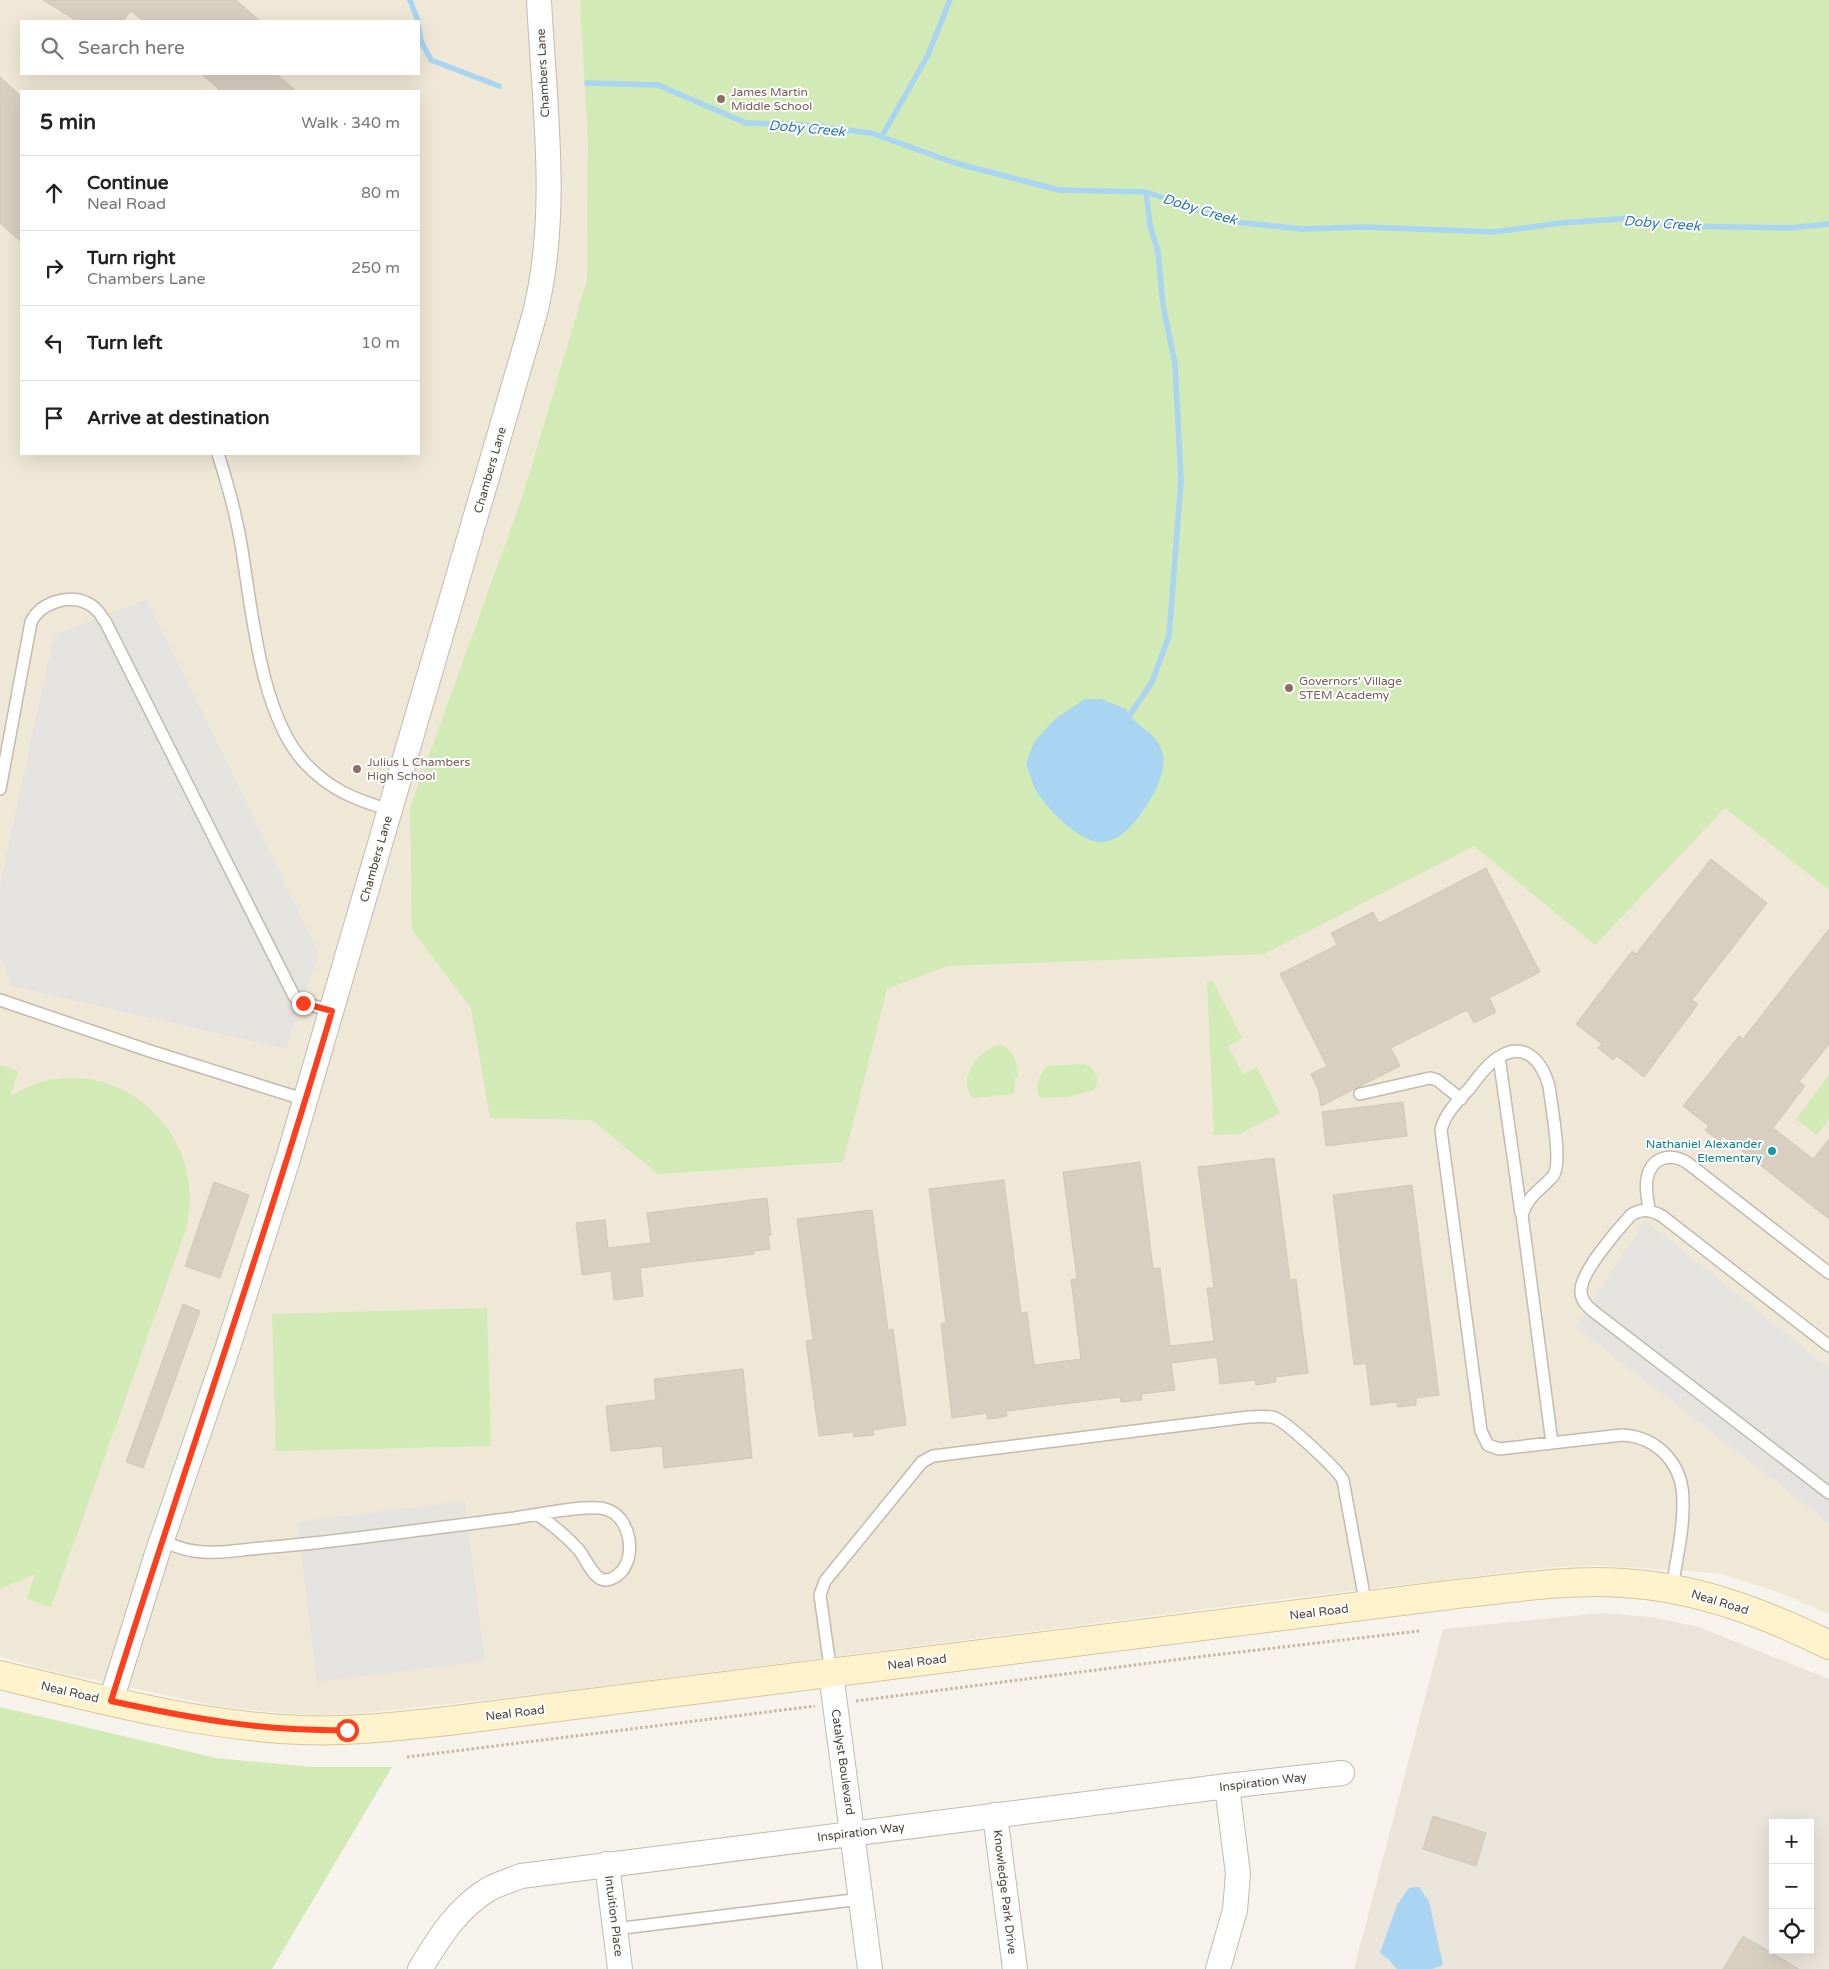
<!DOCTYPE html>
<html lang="en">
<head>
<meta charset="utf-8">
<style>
  :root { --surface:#fff; --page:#f6f6f6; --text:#222; --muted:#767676; --line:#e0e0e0 }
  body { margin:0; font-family:"Varela Round",sans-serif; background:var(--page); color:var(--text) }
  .controls { position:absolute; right:15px; bottom:15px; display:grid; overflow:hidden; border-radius:0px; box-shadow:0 5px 20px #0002 }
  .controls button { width:45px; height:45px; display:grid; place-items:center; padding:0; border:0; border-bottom:1px solid var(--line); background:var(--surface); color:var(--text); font:25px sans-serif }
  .stop { position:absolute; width:15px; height:15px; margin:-11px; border:4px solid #fc3f1d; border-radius:50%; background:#fff }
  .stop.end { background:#fc3f1d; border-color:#fff; box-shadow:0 1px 5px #0008 }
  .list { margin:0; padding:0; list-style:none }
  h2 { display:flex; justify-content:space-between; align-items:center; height:65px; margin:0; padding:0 20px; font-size:21px }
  h2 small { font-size:16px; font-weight:400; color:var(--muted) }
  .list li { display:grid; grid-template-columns:32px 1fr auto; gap:15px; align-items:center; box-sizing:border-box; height:75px; padding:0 20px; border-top:1px solid var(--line) }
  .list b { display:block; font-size:19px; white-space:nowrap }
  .list p { margin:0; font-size:16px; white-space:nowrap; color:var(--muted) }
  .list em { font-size:16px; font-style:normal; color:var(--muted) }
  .icon { flex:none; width:28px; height:28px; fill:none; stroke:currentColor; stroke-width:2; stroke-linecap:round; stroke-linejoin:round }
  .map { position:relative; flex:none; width:1829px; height:1969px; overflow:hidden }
  .search { position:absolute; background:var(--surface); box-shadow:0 5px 20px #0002; left:20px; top:20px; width:400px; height:55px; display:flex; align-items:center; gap:12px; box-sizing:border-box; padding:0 18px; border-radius:0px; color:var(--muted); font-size:19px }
  .panel { position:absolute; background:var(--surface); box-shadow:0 5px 20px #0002; left:20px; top:90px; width:400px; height:365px; border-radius:0px }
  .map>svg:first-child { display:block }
  .residential { fill:#eae5da; fill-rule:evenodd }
  .education { fill:#efe8d6; fill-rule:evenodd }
  .green { fill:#d2eab5 }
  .parking { fill:#e5e3e0 }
  .water { fill:#a9d4f2 }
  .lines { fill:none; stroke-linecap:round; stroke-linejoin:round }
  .stream { stroke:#a9d4f2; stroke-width:5.5 }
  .building { fill:#d8cfc1; stroke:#d3c7b4 }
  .lane-casing { stroke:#c2bbae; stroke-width:14 }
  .street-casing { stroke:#c2bbae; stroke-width:26 }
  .secondary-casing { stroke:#d6c79b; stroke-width:30 }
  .path { stroke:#c4b79f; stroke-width:3; stroke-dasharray:2.5 2.5; stroke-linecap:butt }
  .lane { stroke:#fff; stroke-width:11 }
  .street { stroke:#fff; stroke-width:24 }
  .secondary { stroke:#fff3cd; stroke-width:28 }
  .route { stroke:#fc3f1d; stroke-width:6 }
  .education-dot { fill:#8d6e63; stroke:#fff; stroke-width:2 }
  .culture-dot { fill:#0f9aa8; stroke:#fff; stroke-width:2 }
  .labels { text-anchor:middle; stroke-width:4; stroke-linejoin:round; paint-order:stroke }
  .street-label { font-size:12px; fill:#4b4439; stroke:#fff }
  .education-label { font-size:12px; fill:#785e54; stroke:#fff; text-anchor:start }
  .culture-label { font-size:12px; fill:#0d838f; stroke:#fff; text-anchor:end }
  .water-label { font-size:14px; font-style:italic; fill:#2e7ab2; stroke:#fff }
</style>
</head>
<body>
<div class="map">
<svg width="1829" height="1969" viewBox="0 0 1829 1969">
  <rect width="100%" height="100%" fill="#f6f3ec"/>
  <path class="residential" d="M1601 1613 1651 1617 1699 1627 1829 1679V1969H1354L1443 1629ZM1773 1823H1810V1950H1773Z"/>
  <path class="education" d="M0 0H1083L1829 261V1614L1773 1590 1718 1573 1593 1565 1545 1568 1283 1599 548 1693 365 1713 322 1715 281 1713 221 1707 52 1671 0 1657ZM21 21H419V74H21ZM21 91H419V454H21Z"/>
  <path class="green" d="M580 0H1829V890L1725 808 1595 945 1474 846 1264 954 947 966 887 989 843 1162 658 1174 592 1120 490 1118 471 1008 412 930 410 808 523 495 587 280 588 140Z
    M1213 981 1242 1038 1228 1046 1243 1074 1257 1067 1280 1113 1240 1134 1214 1135 1207 982Z
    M999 1045C1014 1047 1018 1065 1018 1078H1015L1014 1094 973 1098C956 1080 979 1048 999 1045Z
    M1084 1064C1096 1068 1101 1080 1094 1090L1067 1097 1041 1098 1038 1095C1036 1085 1039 1073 1048 1066Z
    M0 1065 18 1071 10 1096C21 1090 33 1084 45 1081 134 1061 210 1145 185 1232L51 1607 27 1599 35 1574 0 1589Z
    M1829 1075V1119L1817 1135 1796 1119Z
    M487 1308 491 1446 276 1451 272 1314Z
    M0 1707 216 1758 313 1767H392L272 1969H0Z"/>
  <path class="parking" d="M147 599 319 953 286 1049 12 986 0 957V885L54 635Z
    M1645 1220 1829 1368V1523L1576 1327Z
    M465 1501 485 1661 317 1682 297 1522Z"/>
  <path class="water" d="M1085 699H1101L1126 709C1134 728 1157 729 1163 755 1166 771 1155 793 1147 805 1137 820 1124 838 1105 842 1083 846 1048 810 1037 792 1032 784 1030 773 1026 764L1034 742 1055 719Z
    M1419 1887 1429 1902 1443 1965 1432 1969H1397L1388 1959 1380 1953 1397 1905 1409 1888Z"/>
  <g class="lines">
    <path class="stream" d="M410 0 418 21
      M419 27 421 41 431 60 499 86
      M587 83 658 85 746 123 806 125 871 133 955 163 1059 190 1146 192 1235 222 1302 229 1365 227 1494 232 1561 223 1632 218 1675 226 1789 228 1829 224
      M882 136 928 55 950 0
      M1126 721 1152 682 1169 636 1181 480 1175 364 1163 305 1158 252 1150 225 1146 192"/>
  </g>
  <path class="building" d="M43 0H236L260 21H143L131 11 123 21H77Z
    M202 74H276L296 91H221Z
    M0 77 21 96V242L0 223Z
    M1711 859 1767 903 1692 1000 1698 1004 1644 1077 1617 1056 1613 1060 1606 1054 1598 1048 1602 1044 1576 1024 1632 951 1636 954Z
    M1486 868 1540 972 1489 998 1496 1012 1474 1023 1467 1010 1391 1048 1400 1066 1321 1106 1319 1091 1311 1074 1327 1066 1280 974 1337 945 1331 933 1373 912 1379 923Z
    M1829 929V1044L1799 1082 1805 1086 1773 1128 1813 1159 1829 1139V1219L1723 1136 1719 1141 1705 1130 1709 1126 1683 1106 1739 1036 1743 1039Z
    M1403 1102 1407 1136 1326 1146 1322 1112Z
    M1274 1158 1290 1280 1296 1279 1308 1373 1275 1377 1276 1382 1256 1385 1255 1380 1220 1384 1217 1357 1171 1363 1175 1390 1141 1394 1142 1400 1121 1402 1120 1397 1006 1411 1007 1416 997 1418 987 1419V1413L952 1418 941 1324 946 1323 929 1189 1004 1180 1021 1313 1027 1312 1034 1365 1081 1359 1071 1280 1077 1279 1063 1172 1140 1162 1153 1269 1160 1268 1170 1346 1214 1341 1207 1288H1214L1198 1167Z
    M214 1182 249 1195 220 1278 185 1266Z
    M1412 1185 1439 1395 1416 1398V1405L1397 1407V1402L1371 1405 1366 1363 1354 1365 1333 1195Z
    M767 1198 771 1235H768L770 1249 754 1251V1254L640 1268 643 1296 614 1300 611 1271 582 1275 576 1223 605 1220 608 1248 651 1243 647 1213Z
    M872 1210 888 1330 893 1329 906 1425 873 1430 874 1435 863 1436 854 1437 853 1432 819 1436 806 1341 813 1340 797 1219Z
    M183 1304 200 1311 143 1468 126 1462Z
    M743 1369 752 1458 664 1468 662 1446 611 1451 606 1406 656 1400 654 1379Z
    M1433 1816 1486 1833 1476 1866 1423 1849Z
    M1743 1936 1799 1969H1723Z"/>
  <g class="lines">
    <defs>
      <path id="lane" d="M218 454C228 485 237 518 242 550 252 612 261 716 305 763 330 790 356 800 390 810
        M0 789 31 622C40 603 68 594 87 603 96 607 101 615 106 623L294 996 300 1002 332 1011
        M0 1000 150 1051 306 1100
        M1499 1057 1521 1213
        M1360 1094 1430 1078 1437 1080 1461 1099
        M1649 1210C1648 1200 1645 1189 1647 1179 1651 1156 1672 1152 1689 1164L1829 1273
        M1829 1346 1662 1216C1651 1210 1642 1208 1631 1215 1618 1229 1580 1273 1581 1291 1581 1300 1586 1305 1593 1311L1829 1493
        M1552 1443 1522 1215C1528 1195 1541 1190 1553 1176 1563 1164 1551 1104 1549 1086 1540 1056 1520 1038 1491 1063 1483 1070 1476 1080 1469 1089 1458 1101 1445 1113 1441 1130L1481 1431 1488 1445 1499 1449 1622 1435C1658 1437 1683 1464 1683 1501 1684 1530 1676 1560 1672 1589
        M162 1541C173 1545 183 1550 195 1551 213 1554 232 1551 251 1549 284 1546 317 1543 349 1539 404 1532 460 1525 515 1518 535 1515 587 1504 605 1509 630 1515 637 1555 621 1572 616 1577 608 1582 601 1579 591 1574 585 1557 578 1549 566 1536 553 1525 538 1515
        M831 1674 820 1595 825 1581 922 1462 933 1456 1248 1417C1256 1417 1267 1415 1275 1418 1288 1423 1336 1468 1343 1480L1366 1606
        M615 1929 861 1899"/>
      <path id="street" d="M831 1674 870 1969
        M111 1701 156 1557 228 1347 288 1159 535 313C560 212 544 103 539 0
        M995 1815 1015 1969
        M607 1864 620 1969
        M420 1969C439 1938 457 1908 489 1889 498 1884 511 1880 521 1876L1227 1786 1342 1773
        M1218 1969 1235 1910 1238 1874 1227 1786"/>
      <path id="secondary" d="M0 1675C99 1699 199 1726 301 1730 351 1732 399 1726 448 1721L1449 1595C1507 1589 1566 1579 1623 1583 1696 1587 1764 1613 1829 1645"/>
    </defs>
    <use href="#lane" class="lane-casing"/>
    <use href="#street" class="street-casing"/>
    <use href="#secondary" class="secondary-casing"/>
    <path class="path" d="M856 1701 1189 1658 1419 1631
      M407 1757 815 1706"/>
    <use href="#lane" class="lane"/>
    <use href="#street" class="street"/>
    <use href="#secondary" class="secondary"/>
  </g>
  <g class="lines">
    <path class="route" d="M303 1003 332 1011C264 1243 183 1471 111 1701 190 1718 265 1732 347 1730"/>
  </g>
  <g class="education-dot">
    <circle cx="721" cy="99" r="5"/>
    <circle cx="1289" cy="688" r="5"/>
    <circle cx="357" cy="769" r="5"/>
  </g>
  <circle class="culture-dot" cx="1772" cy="1151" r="5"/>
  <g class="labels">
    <g class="street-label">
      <text transform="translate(543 73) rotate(-93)" y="4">Chambers Lane</text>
      <text transform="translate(490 470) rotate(-74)" y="4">Chambers Lane</text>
      <text transform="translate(376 859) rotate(-74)" y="4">Chambers Lane</text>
      <text transform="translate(1720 1602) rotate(17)" y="4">Neal Road</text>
      <text transform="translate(1319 1612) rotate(-7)" y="4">Neal Road</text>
      <text transform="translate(917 1662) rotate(-7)" y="4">Neal Road</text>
      <text transform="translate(70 1692) rotate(13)" y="4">Neal Road</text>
      <text transform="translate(515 1713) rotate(-7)" y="4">Neal Road</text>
      <text transform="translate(843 1762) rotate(82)" y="4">Catalyst Boulevard</text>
      <text transform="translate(1263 1782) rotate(-7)" y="4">Inspiration Way</text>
      <text transform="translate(861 1832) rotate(-7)" y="4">Inspiration Way</text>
      <text transform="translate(1005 1892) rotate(83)" y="4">Knowledge Park Drive</text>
      <text transform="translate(614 1916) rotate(83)" y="4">Intuition Place</text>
    </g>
    <g class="education-label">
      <text x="731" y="96">James Martin<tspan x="731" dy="14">Middle School</tspan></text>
      <text x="1299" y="685">Governors' Village<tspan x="1299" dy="14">STEM Academy</tspan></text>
      <text x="367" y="766">Julius L Chambers<tspan x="367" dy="14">High School</tspan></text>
    </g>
    <g class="culture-label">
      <text x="1762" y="1148">Nathaniel Alexander<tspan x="1762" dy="14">Elementary</tspan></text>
    </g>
    <g class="water-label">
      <text transform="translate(807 128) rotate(5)" y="5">Doby Creek</text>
      <text transform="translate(1200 209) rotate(17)" y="5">Doby Creek</text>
      <text transform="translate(1662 223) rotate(4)" y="5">Doby Creek</text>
    </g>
  </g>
</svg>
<div class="controls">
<button>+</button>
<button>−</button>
<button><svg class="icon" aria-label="locate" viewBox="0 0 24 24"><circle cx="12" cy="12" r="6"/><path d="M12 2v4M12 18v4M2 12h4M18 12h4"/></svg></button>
</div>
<div class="stop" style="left:347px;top:1730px"></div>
<div class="stop end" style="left:303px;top:1003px"></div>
<div class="search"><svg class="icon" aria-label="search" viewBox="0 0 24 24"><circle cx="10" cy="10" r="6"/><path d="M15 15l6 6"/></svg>Search here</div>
<section class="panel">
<h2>5 min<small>Walk · 340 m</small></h2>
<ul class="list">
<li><svg class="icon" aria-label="ahead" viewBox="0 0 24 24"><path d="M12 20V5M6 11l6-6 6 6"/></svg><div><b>Continue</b><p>Neal Road</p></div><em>80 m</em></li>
<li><svg class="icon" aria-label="right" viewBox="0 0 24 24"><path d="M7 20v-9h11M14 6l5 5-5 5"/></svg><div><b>Turn right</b><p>Chambers Lane</p></div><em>250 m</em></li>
<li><svg class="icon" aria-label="left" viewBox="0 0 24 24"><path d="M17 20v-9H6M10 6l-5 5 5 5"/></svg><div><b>Turn left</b></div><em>10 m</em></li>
<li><svg class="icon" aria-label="arrive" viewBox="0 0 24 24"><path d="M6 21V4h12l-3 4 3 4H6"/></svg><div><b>Arrive at destination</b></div></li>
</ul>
</section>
</div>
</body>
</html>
